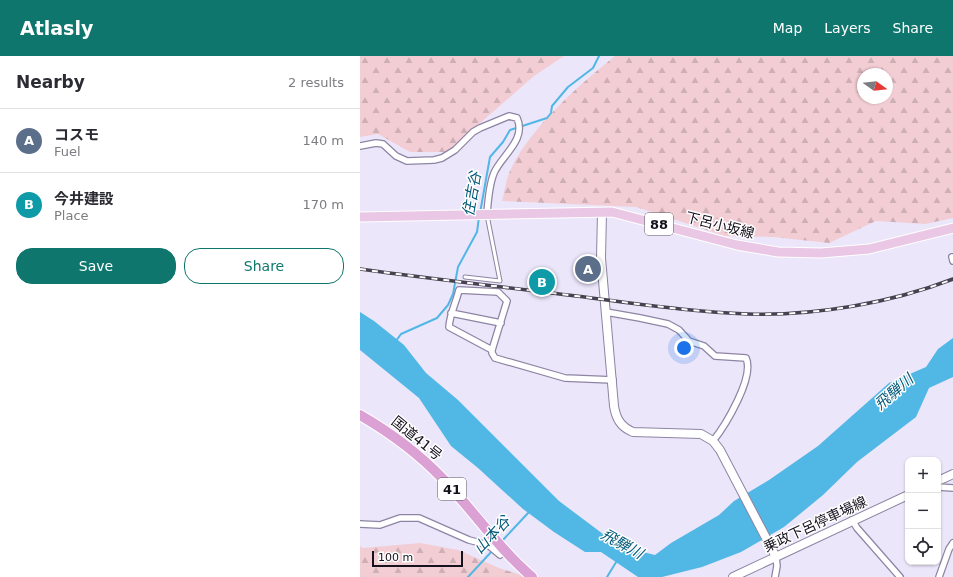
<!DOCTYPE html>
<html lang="en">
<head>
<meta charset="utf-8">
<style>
  :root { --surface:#fff; --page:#f2f2f3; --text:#2b2b33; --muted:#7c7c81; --line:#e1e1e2; --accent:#0f766e }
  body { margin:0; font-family:"DejaVu Sans","Noto Sans JP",sans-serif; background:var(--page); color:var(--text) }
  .controls { position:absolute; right:12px; bottom:12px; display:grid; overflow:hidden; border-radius:8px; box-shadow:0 1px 3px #0004 }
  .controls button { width:36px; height:36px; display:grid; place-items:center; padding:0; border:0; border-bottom:1px solid var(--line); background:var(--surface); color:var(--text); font:20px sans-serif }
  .compass { position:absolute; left:497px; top:12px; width:36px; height:36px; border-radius:50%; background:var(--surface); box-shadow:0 1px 3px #0004; rotate:105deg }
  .scale { position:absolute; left:12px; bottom:10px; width:91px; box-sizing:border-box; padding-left:4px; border:2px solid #15111d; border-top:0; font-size:11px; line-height:14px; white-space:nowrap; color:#15111d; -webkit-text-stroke:3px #fff; paint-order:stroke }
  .you { position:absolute; left:324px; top:292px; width:14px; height:14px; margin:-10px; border:3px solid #fff; border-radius:50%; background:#1a73e8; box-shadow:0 0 0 6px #1a73e833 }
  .badge { display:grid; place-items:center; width:26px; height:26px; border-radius:50%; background:var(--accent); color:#fff; font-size:13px; font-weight:700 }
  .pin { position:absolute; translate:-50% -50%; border:2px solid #fff; box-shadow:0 1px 4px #0006 }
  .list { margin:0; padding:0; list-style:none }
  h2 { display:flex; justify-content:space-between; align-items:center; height:52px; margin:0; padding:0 16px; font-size:17px }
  h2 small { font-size:13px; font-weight:400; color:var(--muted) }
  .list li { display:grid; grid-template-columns:26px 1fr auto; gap:12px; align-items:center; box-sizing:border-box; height:64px; padding:0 16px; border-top:1px solid var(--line) }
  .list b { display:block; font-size:15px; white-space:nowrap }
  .list p { margin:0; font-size:13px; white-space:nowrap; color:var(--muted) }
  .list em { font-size:13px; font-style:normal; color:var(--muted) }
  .actions { display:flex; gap:8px; padding:12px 16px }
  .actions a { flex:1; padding:9px 0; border:1px solid var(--accent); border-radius:16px; text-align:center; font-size:14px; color:var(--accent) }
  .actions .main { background:var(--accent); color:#fff }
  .icon { flex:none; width:22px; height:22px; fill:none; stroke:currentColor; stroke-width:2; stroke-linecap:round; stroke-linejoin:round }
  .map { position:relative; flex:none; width:593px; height:521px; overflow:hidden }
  header { display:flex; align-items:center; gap:24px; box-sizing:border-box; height:56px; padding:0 20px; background:var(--accent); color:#fff }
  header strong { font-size:19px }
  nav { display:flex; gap:22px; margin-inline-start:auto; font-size:14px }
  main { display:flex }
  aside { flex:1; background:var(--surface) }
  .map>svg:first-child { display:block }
  .forest { fill:url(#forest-firs); fill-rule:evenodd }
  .water { fill:#51b7e5 }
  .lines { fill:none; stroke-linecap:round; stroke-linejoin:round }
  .stream { stroke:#51b7e5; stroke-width:2 }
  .lane-casing { stroke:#8d85a3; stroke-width:5 }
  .street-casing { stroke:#8d85a3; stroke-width:8 }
  .secondary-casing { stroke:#8d85a3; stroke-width:10 }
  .primary-casing { stroke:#fff; stroke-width:11 }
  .highway-casing { stroke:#fff; stroke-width:12 }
  .lane { stroke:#fff; stroke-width:3 }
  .street { stroke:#fff; stroke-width:5.5 }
  .secondary { stroke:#fff; stroke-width:8 }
  .primary { stroke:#eac7e5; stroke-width:9 }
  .highway { stroke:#dca1d4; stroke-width:10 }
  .rail-casing { stroke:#474250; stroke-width:3.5 }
  .rail { stroke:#fff; stroke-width:2; stroke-dasharray:6; stroke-linecap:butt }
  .labels { text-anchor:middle; stroke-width:3; stroke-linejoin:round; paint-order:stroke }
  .shield { fill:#fff; stroke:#5b5861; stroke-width:1 }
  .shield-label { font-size:13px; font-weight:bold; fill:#15111d }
  .street-label { font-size:14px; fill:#15111d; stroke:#fff }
  .water-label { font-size:15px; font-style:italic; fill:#035a79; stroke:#fff }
</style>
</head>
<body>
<header>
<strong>Atlasly</strong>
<nav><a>Map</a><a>Layers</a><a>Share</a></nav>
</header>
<main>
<aside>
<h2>Nearby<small>2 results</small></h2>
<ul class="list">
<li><span class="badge" style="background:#5c6f8a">A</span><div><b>コスモ</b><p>Fuel</p></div><em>140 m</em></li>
<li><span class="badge" style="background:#0f9aa8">B</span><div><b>今井建設</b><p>Place</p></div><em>170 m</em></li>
</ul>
<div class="actions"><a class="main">Save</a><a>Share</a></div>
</aside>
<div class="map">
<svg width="593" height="521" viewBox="0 0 593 521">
  <defs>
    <pattern id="forest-firs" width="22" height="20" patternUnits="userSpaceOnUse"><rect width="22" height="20" fill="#f3cdd4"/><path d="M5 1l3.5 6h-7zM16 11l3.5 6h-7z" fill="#cfafb6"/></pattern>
  </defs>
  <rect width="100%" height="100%" fill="#ece6fb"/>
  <path class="forest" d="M0 0H204L174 20 87 96H50L18 78 0 81Z
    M255 0H593V162L565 168 516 165 469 187 413 181 365 180 276 151 142 145C145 135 146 122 151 113 170 72 220 28 255 0ZM503 18H527V42H503Z
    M60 487 98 494 139 512 168 521H0V490L3 492Z"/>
  <path class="water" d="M0 256 14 265 44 289 66 317 98 344 199 445 247 481 267 492 295 499 311 487 359 459 374 445 409 424 458 390 529 327 566 311 578 293 593 282V321L569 332 556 361 497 406 463 439 424 471 381 496 342 511 302 521H278L241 496H225L194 476 163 453 118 412 91 390 59 342 0 294Z"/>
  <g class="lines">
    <path class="stream" d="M120 157 130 101 143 86 150 74 187 62 191 57 192 50 208 31 233 12 239 0
      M36 285 41 278 77 262 88 249 93 238 98 211 117 176 119 161
      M142 485 169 456
      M108 521 133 494
      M247 521 258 503"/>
    <defs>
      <path id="lane" d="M105 221 140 225 127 159"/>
      <path id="street" d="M0 90 16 87 23 88 36 100 47 105 74 104 82 102 95 94 113 76 120 72 149 60 157 62C167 84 141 100 134 117 129 129 128 145 127 158
        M592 201 593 205
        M246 256 280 262 308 268 319 274 329 285 344 290 355 300 386 302C395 321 365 370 353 385
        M91 257 141 267
        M132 294 89 271C90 257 96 247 99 234L138 236 147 245 132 294V297L135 302 205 322 253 324
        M578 431 593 432
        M492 464 497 472 540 521
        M0 468 20 469 40 462H59L109 484 128 489 140 499 144 495
        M415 521 417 510 416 501
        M579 521 589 493 593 487"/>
      <path id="secondary" d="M242 156 241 202 254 350C256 363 261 371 273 376L341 378 353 385 360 394 416 501
        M578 425 593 418
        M373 521 548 439"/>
      <path id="primary" d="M0 161 252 156 377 189 418 196 461 197 509 193 593 172"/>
      <path id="highway" d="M0 359C31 377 57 396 82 422 113 454 138 492 172 521"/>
    </defs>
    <use href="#lane" class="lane-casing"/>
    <use href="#street" class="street-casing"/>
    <use href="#secondary" class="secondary-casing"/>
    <use href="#primary" class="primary-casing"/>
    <use href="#highway" class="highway-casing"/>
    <use href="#lane" class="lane"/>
    <use href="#street" class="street"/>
    <use href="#secondary" class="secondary"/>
    <use href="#primary" class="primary"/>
    <use href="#highway" class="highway"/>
    <defs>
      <path id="rail" d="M0 213C72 223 144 231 216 240 273 247 331 256 388 258 455 260 531 247 593 223"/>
    </defs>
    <use href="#rail" class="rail-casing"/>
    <use href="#rail" class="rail"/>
  </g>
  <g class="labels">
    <g class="shield">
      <rect x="285" y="157" width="28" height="22" rx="3"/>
      <rect x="78" y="422" width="28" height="22" rx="3"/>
    </g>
    <g class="shield-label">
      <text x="299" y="173">88</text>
      <text x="92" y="438">41</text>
    </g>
    <g class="street-label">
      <text transform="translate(360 169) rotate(14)" y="5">下呂小坂線</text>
      <text transform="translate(57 382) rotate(39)" y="5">国道41号</text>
      <text transform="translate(455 468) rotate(-25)" y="5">乗政下呂停車場線</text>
    </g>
    <g class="water-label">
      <text transform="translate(112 138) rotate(-80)" y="5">住吉谷</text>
      <text transform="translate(534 336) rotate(-41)" y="5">飛騨川</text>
      <text transform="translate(132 479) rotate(-47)" y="5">山本谷</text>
      <text transform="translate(262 488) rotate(29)" y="5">飛騨川</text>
    </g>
  </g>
</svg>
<div class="controls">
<button>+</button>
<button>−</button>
<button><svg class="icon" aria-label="locate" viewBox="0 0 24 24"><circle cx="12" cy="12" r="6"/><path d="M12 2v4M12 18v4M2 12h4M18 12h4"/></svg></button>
</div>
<svg class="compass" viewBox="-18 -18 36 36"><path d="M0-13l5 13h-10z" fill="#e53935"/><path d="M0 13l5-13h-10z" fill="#7c7c81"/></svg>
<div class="scale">100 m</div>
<div class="you"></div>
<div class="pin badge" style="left:228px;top:213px;background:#5c6f8a">A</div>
<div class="pin badge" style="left:182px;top:226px;background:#0f9aa8">B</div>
</div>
</main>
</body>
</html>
